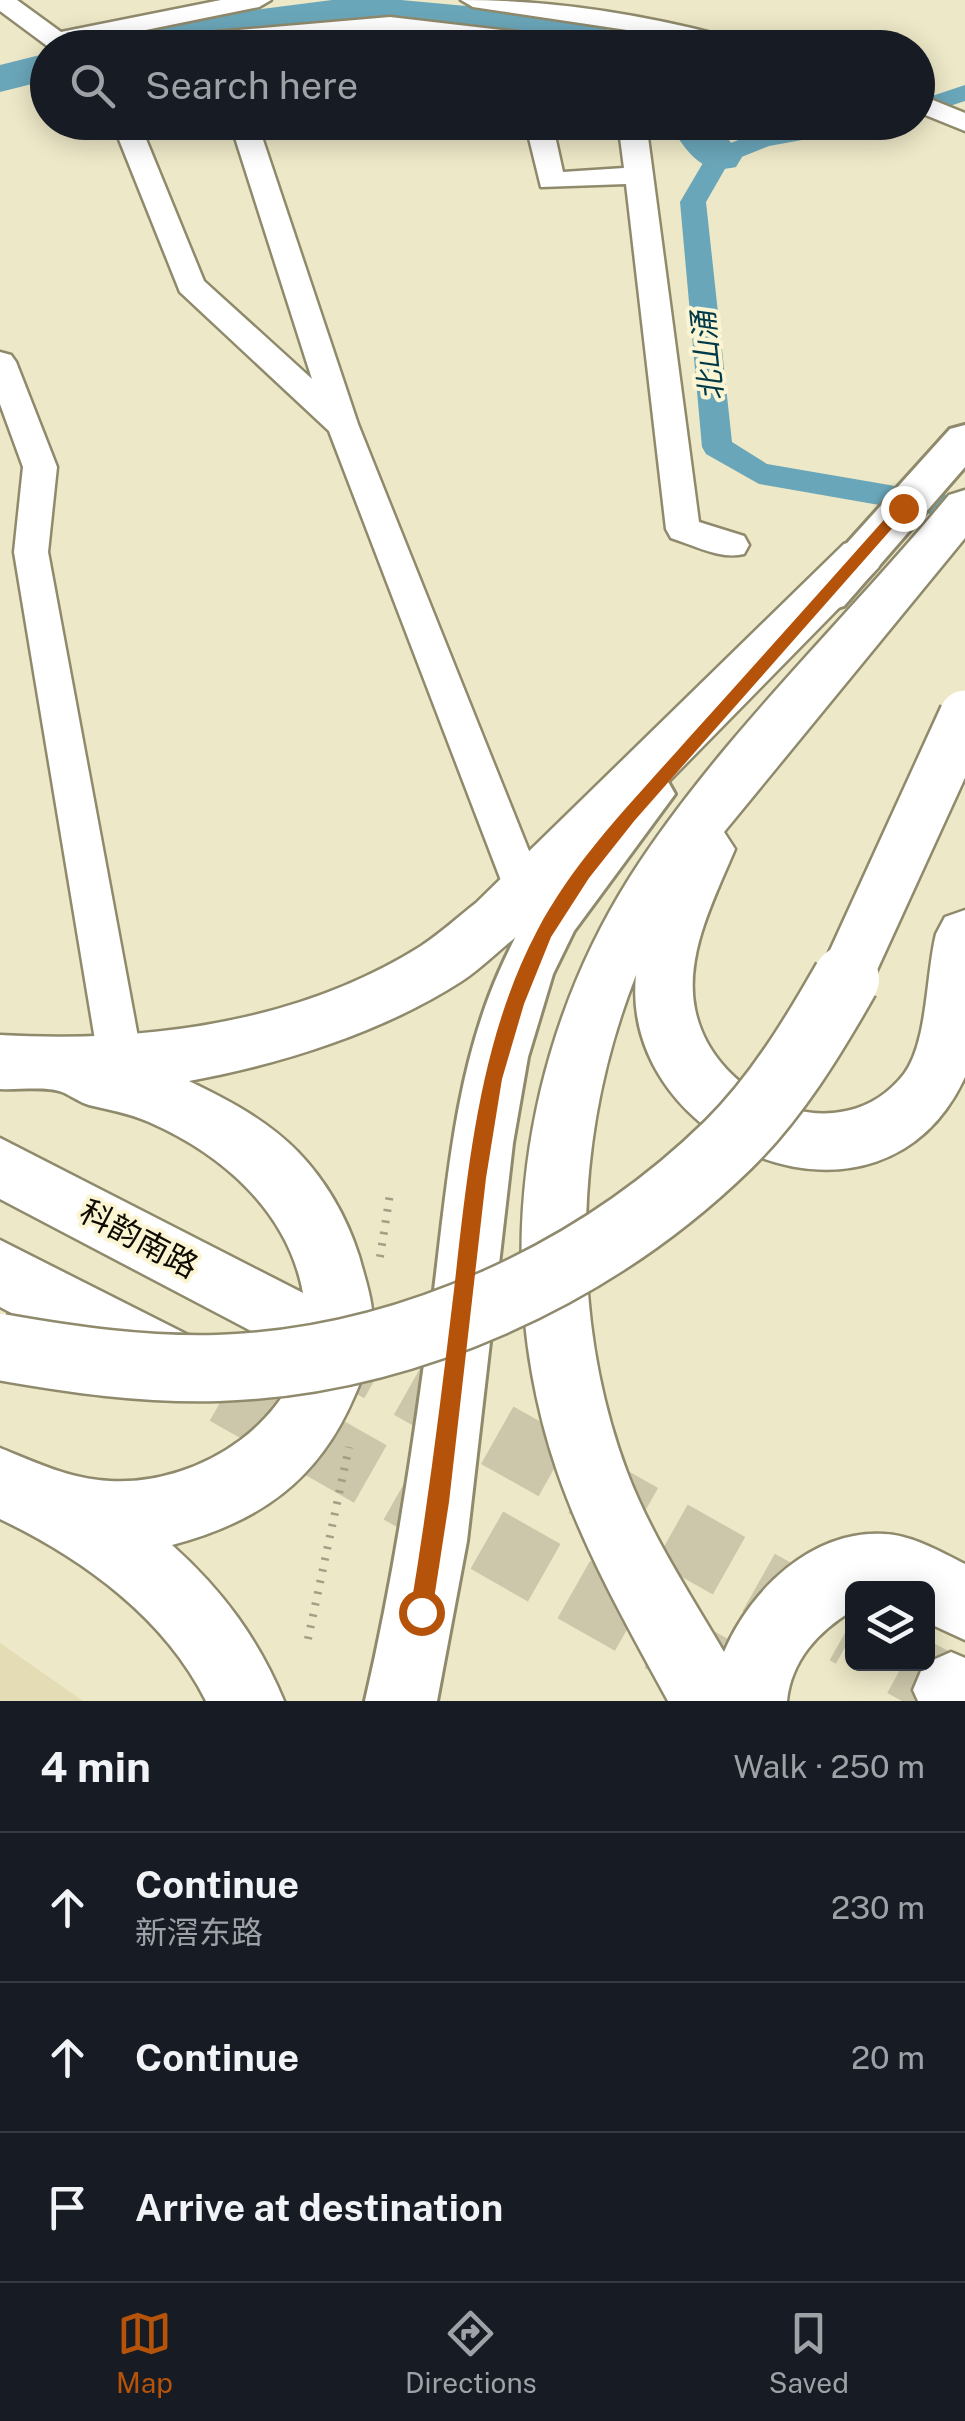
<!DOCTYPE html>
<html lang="en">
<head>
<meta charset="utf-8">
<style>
  :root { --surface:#171b24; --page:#242831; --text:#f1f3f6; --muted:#9ea1a6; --line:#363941; --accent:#b45309 }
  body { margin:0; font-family:"Public Sans","Noto Sans SC",sans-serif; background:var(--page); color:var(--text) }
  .controls { position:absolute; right:30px; bottom:30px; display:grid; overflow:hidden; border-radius:15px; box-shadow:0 5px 25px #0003 }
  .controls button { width:90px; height:90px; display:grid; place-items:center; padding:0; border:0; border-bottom:2px solid var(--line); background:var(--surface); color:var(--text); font:50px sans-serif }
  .stop { position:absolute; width:30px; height:30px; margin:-22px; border:8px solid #b45309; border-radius:50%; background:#fff }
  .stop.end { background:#b45309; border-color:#fff; box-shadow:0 2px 10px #0008 }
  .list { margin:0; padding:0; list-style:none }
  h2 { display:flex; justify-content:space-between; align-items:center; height:130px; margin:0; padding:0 40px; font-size:42px }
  h2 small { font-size:32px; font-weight:400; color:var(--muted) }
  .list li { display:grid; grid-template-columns:65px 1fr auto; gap:30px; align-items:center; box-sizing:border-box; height:150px; padding:0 40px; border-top:2px solid var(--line) }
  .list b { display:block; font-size:38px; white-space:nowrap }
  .list p { margin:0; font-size:32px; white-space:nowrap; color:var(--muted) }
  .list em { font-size:32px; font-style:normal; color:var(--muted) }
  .icon { flex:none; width:55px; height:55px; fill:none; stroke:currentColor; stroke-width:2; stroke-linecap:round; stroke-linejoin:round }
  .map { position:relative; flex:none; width:965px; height:1701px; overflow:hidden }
  .search { position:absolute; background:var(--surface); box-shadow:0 5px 25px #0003; left:30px; right:30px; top:30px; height:110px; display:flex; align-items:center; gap:25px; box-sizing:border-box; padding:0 35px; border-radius:55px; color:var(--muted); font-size:38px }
  .sheet { height:580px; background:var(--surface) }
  nav { display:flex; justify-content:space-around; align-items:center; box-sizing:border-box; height:140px; border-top:2px solid var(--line); background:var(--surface); font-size:28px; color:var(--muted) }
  nav a { display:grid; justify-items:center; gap:5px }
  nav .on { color:var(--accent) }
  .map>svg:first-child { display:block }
  .built { fill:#e3dcb4 }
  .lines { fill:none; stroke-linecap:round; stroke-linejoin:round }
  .canal { fill:#6aa6b9; fill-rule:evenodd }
  .river { fill:#6aa6b9; fill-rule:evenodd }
  .trunk-tunnel { stroke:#ccc7aa; stroke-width:66; stroke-dasharray:66 34; stroke-linecap:butt }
  .minor-casing { stroke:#8f8a6c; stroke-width:5 }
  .tertiary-casing { stroke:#8f8a6c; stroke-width:6 }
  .trunk-casing { stroke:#8f8a6c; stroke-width:5 }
  .path { stroke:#a39f86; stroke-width:8; stroke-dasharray:2.5 9; stroke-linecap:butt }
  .minor { fill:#fff; fill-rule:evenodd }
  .tertiary { fill:#fff; fill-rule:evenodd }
  .trunk { fill:#fff; fill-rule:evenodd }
  .trunk-bridge-far1-casing { stroke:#8f8a6c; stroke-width:56; stroke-linecap:butt }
  .trunk-bridge-casing { stroke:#8f8a6c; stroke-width:71; stroke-linecap:butt }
  .trunk-bridge-far1 { stroke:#fff; stroke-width:51 }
  .trunk-bridge { stroke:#fff; stroke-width:66 }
  .route { fill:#b45309 }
  .labels { text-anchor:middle; stroke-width:8; stroke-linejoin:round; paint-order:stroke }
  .far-water-label { font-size:30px; font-style:italic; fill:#003a48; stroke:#fbf5d4 }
  .street-label { font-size:32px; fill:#0e0c03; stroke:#fbf5d4 }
</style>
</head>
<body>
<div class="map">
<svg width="965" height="1701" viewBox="0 0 965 1701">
  <rect width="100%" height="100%" fill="#ede8c7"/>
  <path class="built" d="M0 1643 83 1701H0Z"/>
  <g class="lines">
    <path class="canal" d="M965 85V101L935 111 922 103 926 98Z
      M812 122H869L857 130 769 146 729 162 706 202 732 442 767 464 965 498V520L759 484 706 454 702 447 680 202 710 151 754 134Z"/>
    <path class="river" d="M332 0H401L554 14 640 39 646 48H577L550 40 361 22 169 48H98L104 39 169 21Z
      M48 53V80L0 92V65Z
      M667 122H715L742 157 736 167C699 176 687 150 667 122Z"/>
    <path class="trunk-tunnel" d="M323 1337 852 1635
      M226 1392 770 1701
      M903 1664 951 1690"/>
    <defs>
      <path id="minor" d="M0 0H17L61 32 221 0H271L259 7 77 44 80 48H50L0 11Z
        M461 0C558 0 655 16 749 43L753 48H710L674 37 473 7Z
        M390 17 586 40 599 48H516L390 33 218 48H165L169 43 216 32Z
        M918 94 965 113V131L918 112Z
        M112 122H139L204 281 312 379 230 122H257L358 424 545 891 539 903 525 908 511 903 505 891 329 431 180 292Z
        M525 122H552L563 172 624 168 618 122H646L699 522 744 536 749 545 744 554C721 560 693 545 671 538L666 529 626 184 541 187Z
        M0 352 11 355 16 362 57 467 48 552 143 1064 136 1078 121 1084 106 1078 99 1064 14 552 23 467 0 404Z"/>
      <path id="tertiary" d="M965 425V467L844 606 828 611 812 606 805 594 812 582 950 429Z
        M649 774 667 780 675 794 574 931 553 974 528 1057 513 1143 467 1541 437 1701H365C396 1568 415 1433 433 1298 447 1189 454 1074 499 972 531 898 577 838 631 780Z"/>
      <path id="trunk" d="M965 490V538L724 832 735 849C715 897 684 955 695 1009 713 1100 841 1155 904 1074 928 1042 926 973 936 934L945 917 965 910V1077C882 1258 619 1147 636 975 574 1131 568 1314 627 1472 651 1535 690 1594 724 1652 750 1590 812 1530 884 1534 912 1535 941 1552 965 1564V1640L928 1623V1588H852V1611C818 1631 791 1661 787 1701H668C627 1626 585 1552 557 1471 490 1274 520 1051 630 877 719 738 844 622 949 495Z
        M861 539 878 544 885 556 878 568 516 937C498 951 482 968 462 981 383 1032 282 1064 189 1081 228 1100 267 1120 298 1152 326 1181 347 1218 359 1256 365 1278 373 1301 373 1324 373 1348 364 1375 354 1397 318 1481 259 1522 172 1545 222 1590 258 1638 284 1701H206C165 1618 82 1558 0 1519V1448C37 1463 70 1479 110 1481 200 1486 303 1419 307 1323L301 1335 278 1345 0 1199V1138L303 1293C288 1211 222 1154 149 1122 129 1113 109 1110 89 1105 79 1102 70 1095 62 1092 46 1086 18 1090 0 1089V1035C144 1043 297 1024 421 946 441 933 458 917 476 903L844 544Z
        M0 1240 198 1340 208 1364 198 1388 174 1398 0 1307Z
        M951 1652 965 1658V1701H918L913 1690 924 1664Z"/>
    </defs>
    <use href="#minor" class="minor-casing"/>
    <use href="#tertiary" class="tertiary-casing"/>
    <use href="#trunk" class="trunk-casing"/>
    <path class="path" d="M380 1257 390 1194
      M308 1639 349 1447"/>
    <use href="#minor" class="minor"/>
    <use href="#tertiary" class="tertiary"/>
    <use href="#trunk" class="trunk"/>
    <defs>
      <path id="trunk-bridge-far1" d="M844 981 965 716"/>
      <path id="trunk-bridge" d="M0 1347C73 1360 144 1370 218 1368 405 1362 595 1275 728 1145 776 1098 813 1037 846 979"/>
    </defs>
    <use href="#trunk-bridge-far1" class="trunk-bridge-far1-casing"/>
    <use href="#trunk-bridge" class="trunk-bridge-casing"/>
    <use href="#trunk-bridge-far1" class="trunk-bridge-far1"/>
    <use href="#trunk-bridge" class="trunk-bridge"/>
  </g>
  <path class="route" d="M898 504 910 508 635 820 589 878 551 937 524 1004 502 1079 486 1178 449 1502 432 1612 428 1620 421 1623 413 1620 410 1612C428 1505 441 1398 454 1290 468 1169 479 1041 537 931 574 860 634 800 686 741 757 662 828 583 898 504Z"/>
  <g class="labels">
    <g class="far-water-label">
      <text transform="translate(708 356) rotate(-96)" y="10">北山涌</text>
    </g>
    <g class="street-label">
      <text transform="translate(139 1239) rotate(28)" y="11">科韵南路</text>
    </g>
  </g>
</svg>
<div class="controls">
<button><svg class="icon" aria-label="layers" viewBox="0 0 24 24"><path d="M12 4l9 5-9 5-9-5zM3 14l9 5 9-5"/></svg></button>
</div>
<div class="stop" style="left:421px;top:1612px"></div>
<div class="stop end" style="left:903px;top:508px"></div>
<div class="search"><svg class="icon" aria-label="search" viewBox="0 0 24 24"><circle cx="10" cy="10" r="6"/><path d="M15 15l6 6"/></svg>Search here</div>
</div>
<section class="sheet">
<h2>4 min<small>Walk · 250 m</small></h2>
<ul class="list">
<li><svg class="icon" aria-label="ahead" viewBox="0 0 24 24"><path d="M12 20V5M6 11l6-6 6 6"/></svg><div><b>Continue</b><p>新滘东路</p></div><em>230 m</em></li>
<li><svg class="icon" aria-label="ahead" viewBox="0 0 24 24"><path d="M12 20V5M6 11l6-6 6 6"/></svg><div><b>Continue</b></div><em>20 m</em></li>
<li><svg class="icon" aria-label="arrive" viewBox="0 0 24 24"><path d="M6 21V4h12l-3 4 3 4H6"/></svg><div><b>Arrive at destination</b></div></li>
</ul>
</section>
<nav>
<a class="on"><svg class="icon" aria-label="map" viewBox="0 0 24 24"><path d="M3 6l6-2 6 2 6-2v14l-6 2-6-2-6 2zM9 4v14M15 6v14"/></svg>Map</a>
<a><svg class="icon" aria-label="directions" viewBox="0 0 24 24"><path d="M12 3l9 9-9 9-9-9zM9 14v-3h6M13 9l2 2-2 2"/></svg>Directions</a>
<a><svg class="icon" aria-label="saved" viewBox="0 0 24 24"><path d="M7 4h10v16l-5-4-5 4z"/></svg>Saved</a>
</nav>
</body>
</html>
